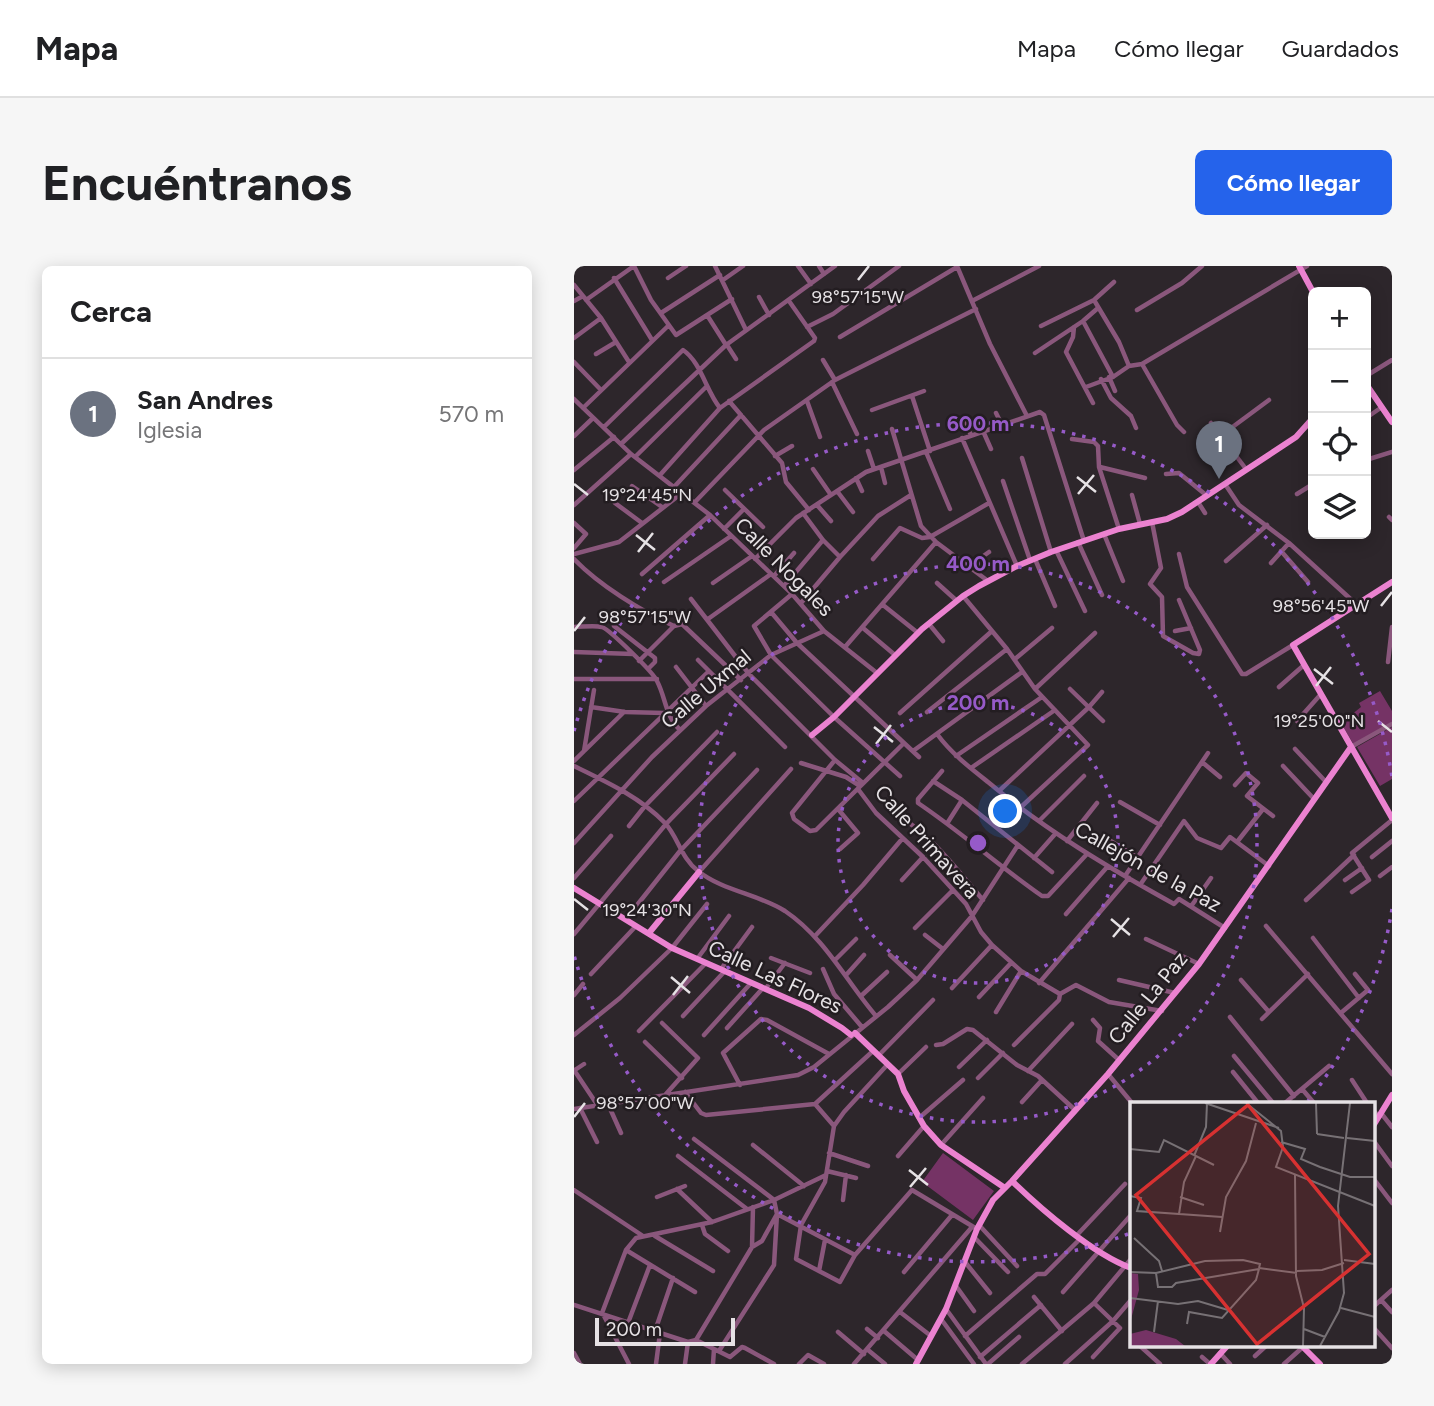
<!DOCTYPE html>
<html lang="es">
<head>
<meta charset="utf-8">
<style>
  :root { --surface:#fff; --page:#f6f6f6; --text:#202124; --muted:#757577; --line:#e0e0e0; --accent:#2563eb }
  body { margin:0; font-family:Figtree,sans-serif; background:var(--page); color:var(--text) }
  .controls { position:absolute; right:21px; top:21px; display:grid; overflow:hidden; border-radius:10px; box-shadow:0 4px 18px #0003 }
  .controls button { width:63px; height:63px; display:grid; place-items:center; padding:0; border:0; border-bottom:2px solid var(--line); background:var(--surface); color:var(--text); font:35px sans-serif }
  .scale { position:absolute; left:21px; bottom:18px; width:140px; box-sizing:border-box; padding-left:7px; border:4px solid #e6e2e5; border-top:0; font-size:19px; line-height:24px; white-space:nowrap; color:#e6e2e5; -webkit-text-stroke:5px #231d21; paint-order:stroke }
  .you { position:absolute; left:432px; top:546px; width:24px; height:24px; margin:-18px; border:5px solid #fff; border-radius:50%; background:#1a73e8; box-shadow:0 0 0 10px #1a73e833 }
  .badge { display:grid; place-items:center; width:46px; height:46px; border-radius:50%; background:var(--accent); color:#fff; font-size:23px; font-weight:700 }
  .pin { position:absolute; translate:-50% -58px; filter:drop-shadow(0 2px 4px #0008) }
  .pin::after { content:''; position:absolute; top:37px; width:24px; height:21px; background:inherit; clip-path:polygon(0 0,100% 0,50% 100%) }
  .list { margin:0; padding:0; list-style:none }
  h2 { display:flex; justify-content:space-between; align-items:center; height:91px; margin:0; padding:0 28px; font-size:30px }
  h2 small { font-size:23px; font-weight:400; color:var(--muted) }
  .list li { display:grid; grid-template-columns:46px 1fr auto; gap:21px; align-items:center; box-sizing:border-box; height:112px; padding:0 28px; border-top:2px solid var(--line) }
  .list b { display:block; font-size:26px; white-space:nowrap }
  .list p { margin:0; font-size:23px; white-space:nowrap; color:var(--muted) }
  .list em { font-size:23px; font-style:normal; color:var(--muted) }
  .icon { flex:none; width:38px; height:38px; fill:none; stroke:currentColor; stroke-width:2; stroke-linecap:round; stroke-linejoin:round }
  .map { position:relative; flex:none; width:818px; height:1098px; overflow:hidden; border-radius:10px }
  header { display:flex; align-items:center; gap:42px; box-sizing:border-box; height:98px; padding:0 35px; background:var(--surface); border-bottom:2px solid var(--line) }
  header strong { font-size:33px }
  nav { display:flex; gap:38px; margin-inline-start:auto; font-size:24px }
  .intro { display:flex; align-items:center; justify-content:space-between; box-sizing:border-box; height:168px; padding:0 42px }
  h1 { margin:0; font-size:49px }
  .button { padding:18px 32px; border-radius:10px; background:var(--accent); color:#fff; font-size:24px; font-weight:700 }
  main { display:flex; gap:42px; padding:0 42px }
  aside { flex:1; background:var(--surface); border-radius:10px; box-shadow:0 4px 18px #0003 }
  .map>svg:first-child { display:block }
  .green { fill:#753365 }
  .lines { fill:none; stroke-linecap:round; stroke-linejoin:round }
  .minor { stroke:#8a577c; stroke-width:4.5 }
  .major { stroke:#eb82d0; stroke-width:6 }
  .ticks { fill:none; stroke:#e6e2e5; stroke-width:2.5 }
  .ring { fill:none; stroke:#965ac8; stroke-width:3.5; stroke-dasharray:3.5 7 }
  .labels { text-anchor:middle; stroke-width:5; stroke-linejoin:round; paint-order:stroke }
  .street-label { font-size:21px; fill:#e6e2e5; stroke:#231d21 }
  .inset-road { fill:none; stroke:#777175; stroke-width:2 }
  .view { fill:#d73131; fill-opacity:0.15; stroke:#d73131; stroke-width:3.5 }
  .inset-edge { fill:none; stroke:#e6e2e5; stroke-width:3.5 }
  .ticks-label { font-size:18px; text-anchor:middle; fill:#e6e2e5; stroke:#231d21; stroke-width:5; stroke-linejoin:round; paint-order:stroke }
  .centre { fill:#965ac8; stroke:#231d21; stroke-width:3.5 }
  .ring-label { font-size:21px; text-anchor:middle; font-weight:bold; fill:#965ac8; stroke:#231d21; stroke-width:5; stroke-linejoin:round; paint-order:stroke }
</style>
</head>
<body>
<header>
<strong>Mapa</strong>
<nav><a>Mapa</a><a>Cómo llegar</a><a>Guardados</a></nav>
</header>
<div class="intro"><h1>Encuéntranos</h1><a class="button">Cómo llegar</a></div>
<main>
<aside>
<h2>Cerca<small></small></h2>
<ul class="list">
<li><span class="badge" style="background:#6b7280">1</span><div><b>San Andres</b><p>Iglesia</p></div><em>570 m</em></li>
</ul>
</aside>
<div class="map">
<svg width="818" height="1098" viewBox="0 0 818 1098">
  <rect width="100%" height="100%" fill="#2d262b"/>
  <path class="green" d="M806 425 818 445V456L780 479 767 457 787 441 785 437Z
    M818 461V513L806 520 783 481Z
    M369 887 420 925 399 954 348 916Z"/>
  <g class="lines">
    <path class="minor" d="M60 0 77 34 102 69 158 33
      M141 0 172 64
      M224 0 237 18
      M245 0 250 8
      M383 0 416 78 453 150
      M40 12 78 74
      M94 12 112 0
      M149 14 169 0
      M0 19 27 52 55 96
      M185 31 195 49
      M12 34 60 0
      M520 34 540 16
      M0 35 9 30
      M398 35 465 0
      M563 44 608 17 628 0
      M87 47 146 9
      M133 49 152 79
      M509 55 539 111
      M467 60 520 34 545 76 555 100 568 98 603 159 610 166
      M233 61 259 48 325 0
      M500 61 499 71 492 86 519 137
      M266 71 383 1
      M0 72 27 52
      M153 79 162 93
      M461 87 509 55 524 42
      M22 88 42 76
      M249 94 261 114
      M0 96 27 124
      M568 98 733 0
      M792 110 818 94
      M535 111 541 125
      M527 113 537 132 557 150 562 162
      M258 116 283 168
      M512 121 539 111 555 100
      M338 130 356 185
      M0 133 57 188 136 249 218 328 250 365 303 407
      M155 135 208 197 212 216 235 244
      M233 135 246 171
      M9 142 94 60
      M298 144 350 125
      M422 147 428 159
      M389 152 397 169
      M792 152 808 141
      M637 157 672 203
      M30 161 109 84C127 96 132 125 146 142
      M318 163 347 260 362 276 414 315
      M409 165 417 183
      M0 170 19 152
      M645 171 695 134
      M388 172 443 300
      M498 173 520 176 524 180 525 201 545 263
      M47 178 152 79 261 0
      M294 185 300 203
      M352 186 376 243
      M201 190 218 180
      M61 191 132 121
      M448 192 477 286
      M792 194 818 186
      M307 201 311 217
      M526 201 571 212
      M239 203 257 229
      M0 204 40 171
      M592 208 605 207 632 229
      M86 209 146 142 240 75 241 72 215 35
      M282 212 288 225
      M429 215 456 294
      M651 218 665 239 715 277 782 338
      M58 220 88 241
      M100 221 167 149
      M151 224 189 261
      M263 225 279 246
      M723 228 739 218
      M558 229 566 258
      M121 236 190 164 261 114 402 43
      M624 236 631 247
      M41 237 68 257
      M0 239 57 188
      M243 239 257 255
      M229 247 249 274 266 291
      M815 251 818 254
      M578 256 587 302 576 318 588 331 589 370 619 387 625 388 626 384 605 334
      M0 257 12 268 0 282
      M150 263 170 243
      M530 268 549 315
      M504 276 528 329
      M482 284 511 345
      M707 285 734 316
      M0 288 45 276 108 227
      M605 288 613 321 668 408H672L719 379
      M0 293C25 319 67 345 100 360
      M181 293 222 252 292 206 466 146 470 149 510 275
      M299 293 326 262 348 272 356 271 415 237
      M461 293 481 340
      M652 295 693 259
      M697 297 715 277
      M394 301 415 286
      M68 308 136 249
      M200 310 220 287
      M90 316 157 270
      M139 317 178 290
      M363 317 383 335
      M210 320 249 274
      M218 328 180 360 197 389 260 451 326 510
      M389 330 433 383 461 423 514 479 447 541
      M117 333 175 408 261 494 289 517
      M227 337 266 291 304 250 337 229
      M309 339 344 367
      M197 346 223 377 345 491
      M134 353 197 308
      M355 358 369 375
      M40 360 81 392V396L74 403
      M0 361C8 361 20 359 28 361 36 364 79 406 83 415 92 432 91 450 106 464
      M289 362 321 389
      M601 365 617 362
      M271 381 362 276
      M0 386 59 388
      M441 393 478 362
      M124 394 211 481
      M65 395 100 360 108 358 167 414
      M814 396 818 361
      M102 401 132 440
      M0 413H83
      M705 421 730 399
      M461 423 521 367
      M496 423 529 455
      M17 441 51 446 90 447
      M353 446 433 383
      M326 447 418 365
      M723 455 747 428
      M363 468C377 487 395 501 414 516 471 564 535 602 600 638L605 633 651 662
      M777 481 818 458
      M721 483 752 516
      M10 485 20 424
      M339 485 448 406
      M382 490 468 431
      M261 494 218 547 220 553 236 565 242 564 330 477
      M0 495 50 446
      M628 496 646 511
      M227 497 272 511 286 520
      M0 500C31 515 66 531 91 557 104 571 107 592 124 605 149 625 184 628 211 645 251 672 272 715 302 750
      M709 500 740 533
      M397 502 481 444
      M368 505 344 533V537C387 566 425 600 468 630H474L513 588
      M359 515 388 534 478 606
      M661 519 672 507 684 517 673 530 699 550
      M284 523 302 547 349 591 392 638 407 666 418 679 447 705 486 728 502 719 535 736 588 745
      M425 525 515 441 528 426
      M0 535 135 405
      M546 536 586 559
      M264 543 284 567 266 583
      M323 549C358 569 383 604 409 634
      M465 555 510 510
      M374 556 388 534
      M55 560 71 540 143 466
      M535 574 564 592
      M493 575 523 537
      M663 576 689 543
      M0 577 78 491 132 440 197 389 250 365
      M798 591 818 575
      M460 592 482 567
      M125 606 217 503
      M551 610 634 487
      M806 610 818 601
      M0 612 37 570
      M328 614 349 591
      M771 614 788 602
      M566 619 610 555 623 572 647 582 656 571 695 600
      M778 626 795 614 778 587 818 554
      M732 634 780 589
      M618 639 637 612
      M492 648 534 600
      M52 653 106 585 183 504
      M692 660 818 808
      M341 662 379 624
      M0 668 92 558 160 488
      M351 669 369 683
      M241 670 289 619 328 573
      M739 672 785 732
      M572 673 625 698
      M316 689 343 714
      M197 692 236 707
      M123 693 155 650
      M261 694 282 673
      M147 703 178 661
      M249 703 260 728 288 761
      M17 708 62 660
      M273 708 290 689
      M545 714 601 727
      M667 714 695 746
      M465 717 555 612
      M192 722 211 697
      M378 722 418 679
      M0 729 9 718
      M287 730 313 706
      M405 731 437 697
      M422 746 447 705
      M768 746 794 724 781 708
      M109 750 151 705
      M656 751 720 830
      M688 753 734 708
      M519 754 526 762 524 775 545 794
      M88 757 124 792 92 828
      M153 762 189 722
      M65 765 132 697
      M0 769 46 732 98 682 133 638
      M130 769 177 717
      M71 776 108 812
      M362 779 369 778 393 763 399 764 443 799 464 810 500 843
      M440 779 485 734 486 728
      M305 789 359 734
      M660 790 699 837
      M314 798 270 846 260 860 251 916 227 959 222 993 266 1016 281 989 338 924 403 963
      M385 801 413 774
      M0 804 24 840
      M1 804 10 798
      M454 805 498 758
      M659 806 684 837
      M324 808 352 781
      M534 808 558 837
      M404 812 429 787
      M778 814 793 837
      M166 819 149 787 187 753 193 754 255 788
      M728 823 740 837
      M111 826 127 847 132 849 241 838
      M448 836 468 814
      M711 837 755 800
      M34 838 47 867
      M241 838 299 785
      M241 838 260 860
      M6 842 23 876
      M0 843 224 809 240 801 314 741 343 714 398 650 444 579
      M799 844 805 851
      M807 847 818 861
      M345 852 389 814
      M120 873 199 933
      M799 874 818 900
      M179 879 230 920
      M367 879 409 832
      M255 887 294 900
      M104 890 173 943
      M324 890 350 860
      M253 905 282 912
      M799 912 818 937
      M103 923 138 956
      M0 924 69 970
      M83 931 111 920
      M269 934 272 909
      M128 959 131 968 154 985
      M405 959 443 1000
      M503 969 551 918
      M81 970 139 1005
      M400 971 434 1006
      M178 981 179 941
      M52 984 121 1026
      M391 996 416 1027
      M245 1005 251 974
      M330 1006 378 949
      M382 1020 400 1045
      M489 1026 557 949
      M460 1031 488 1065
      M807 1034 818 1046
      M0 1039 114 1076 122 1074 156 1091 168 1081 171 1082 200 1098
      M799 1041 818 1024
      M372 1043 412 1098
      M326 1046 357 1070
      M28 1047 52 984 62 972 138 956 200 934 252 909
      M29 1048 55 1098
      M367 1053 400 1098
      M54 1057 76 999
      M799 1061 818 1082
      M293 1063 304 1072
      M81 1065 99 1012
      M310 1065 344 1094
      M264 1066 290 1088
      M391 1070 463 1008H471L506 973
      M122 1074 178 981 188 975 203 948 281 989
      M565 1079 586 1098
      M294 1084 311 1098
      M145 1085 200 999 203 948 200 934
      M0 1087 6 1098
      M646 1087 656 1098
      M681 1090 693 1079
      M406 1091 467 1039
      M519 1091 546 1062 520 1037
      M628 1091 636 1098
      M82 1098 86 1067
      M111 1098 114 1076
      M139 1098 140 1083
      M225 1098 234 1089 250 1098
      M280 1098 398 961
      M414 1098 445 1071
      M448 1098 520 1037 557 993
      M491 1098 539 1055 557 1034
      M710 1098 729 1081"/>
    <path class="major" d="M725 0 739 26
      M792 118 818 156
      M818 316 719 379 818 552
      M238 469 260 451 348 363 389 330 405 320 443 300 477 286 545 263 593 253 608 246 722 171 739 152
      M0 622 98 682 235 742 268 762 277 769
      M75 667 125 606
      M281 767 324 808 330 825 350 860 367 879 431 922
      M799 860 818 829
      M438 915C468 944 519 988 557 1002
      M727 1079 746 1098
      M342 1098 372 1043 403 963 419 934 438 915 534 808 625 698 777 481
      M637 1098 654 1079"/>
  </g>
  <path class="ticks" d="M284 14 295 0M503 211 522 226M0 218 14 229M504 228 520 209M62 269 81 284M64 286 79 267M807 340 818 326M0 365 11 351M740 403 759 418M742 420 757 401M804 455 818 466M300 461 319 476M302 478 317 459M0 633 14 644M537 653 556 669M539 671 555 652M97 711 116 727M99 729 114 710M0 851 11 837M335 904 354 919M336 921 352 902"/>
  <g class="ring">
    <circle cx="404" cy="577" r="140"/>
    <circle cx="404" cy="577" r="279"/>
    <path d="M818 643A419 419 0 0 1 734 835M554 968A419 419 0 0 1 0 689M0 465A419 419 0 0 1 818 511"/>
  </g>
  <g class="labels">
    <g class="street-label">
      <text transform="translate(210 301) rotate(45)" y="7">Calle Nogales</text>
      <text transform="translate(132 423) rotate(-40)" y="7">Calle Uxmal</text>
      <text transform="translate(353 576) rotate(48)" y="7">Calle Primavera</text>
      <text transform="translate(574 601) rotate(29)" y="7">Callejón de la Paz</text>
      <text transform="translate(201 711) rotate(25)" y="7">Calle Las Flores</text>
      <text transform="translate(574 732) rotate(-51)" y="7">Calle La Paz</text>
    </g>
  </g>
  <g transform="translate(556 836)">
    <rect width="245" height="245" fill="#2d262b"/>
    <path d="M0 171 8 172 9 188 0 221ZM16 228 46 237 55 244H0V232Z" fill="#753365"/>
    <path class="inset-road" d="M75 1 149 26M116 1 151 29 153 45 146 65 245 104M186 1 187 32M187 32 214 36M217 36 245 39M151 40 175 47 171 57 190 65 220 75H245M0 47 29 50 34 38 84 63M64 54 76 25 77 1M165 73 166 174 174 206 173 244M0 94 11 96 7 109 92 115M50 95 74 103M49 112 54 80 66 54M90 130 96 95 116 59 126 21M4 136 29 159 32 169M214 158 245 162M129 166 167 171M167 169 192 168 214 161M0 170 26 171 28 185H42L46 181 129 167M26 171 75 159 113 158 130 162 129 166M0 196 48 202 68 199 98 208M211 206 245 215M57 222 59 210 92 216 126 178 129 167M174 227 195 235M24 230 28 199M190 244 209 209 214 191 208 104 220 1"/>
    <path class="view" d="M118 3 239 152 127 242 6 93Z"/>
    <rect width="245" height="245" class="inset-edge"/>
  </g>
  <g class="ticks-label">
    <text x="284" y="37">98°57'15"W</text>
    <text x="73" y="235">19°24'45"N</text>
    <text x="747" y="346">98°56'45"W</text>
    <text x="71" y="357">98°57'15"W</text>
    <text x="745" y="461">19°25'00"N</text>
    <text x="73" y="650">19°24'30"N</text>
    <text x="71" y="843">98°57'00"W</text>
  </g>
  <circle cx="404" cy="577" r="10" class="centre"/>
  <g class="ring-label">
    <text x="404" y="165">600 m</text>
    <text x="404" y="305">400 m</text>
    <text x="404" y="444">200 m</text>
  </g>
</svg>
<div class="controls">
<button>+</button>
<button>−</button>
<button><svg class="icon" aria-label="locate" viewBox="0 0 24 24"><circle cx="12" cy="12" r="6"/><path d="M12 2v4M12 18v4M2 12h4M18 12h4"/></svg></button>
<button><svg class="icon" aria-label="layers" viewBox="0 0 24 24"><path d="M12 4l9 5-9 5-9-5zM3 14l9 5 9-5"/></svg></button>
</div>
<div class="scale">200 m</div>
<div class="you"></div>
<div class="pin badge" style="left:645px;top:213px;background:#6b7280">1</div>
</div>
</main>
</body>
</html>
